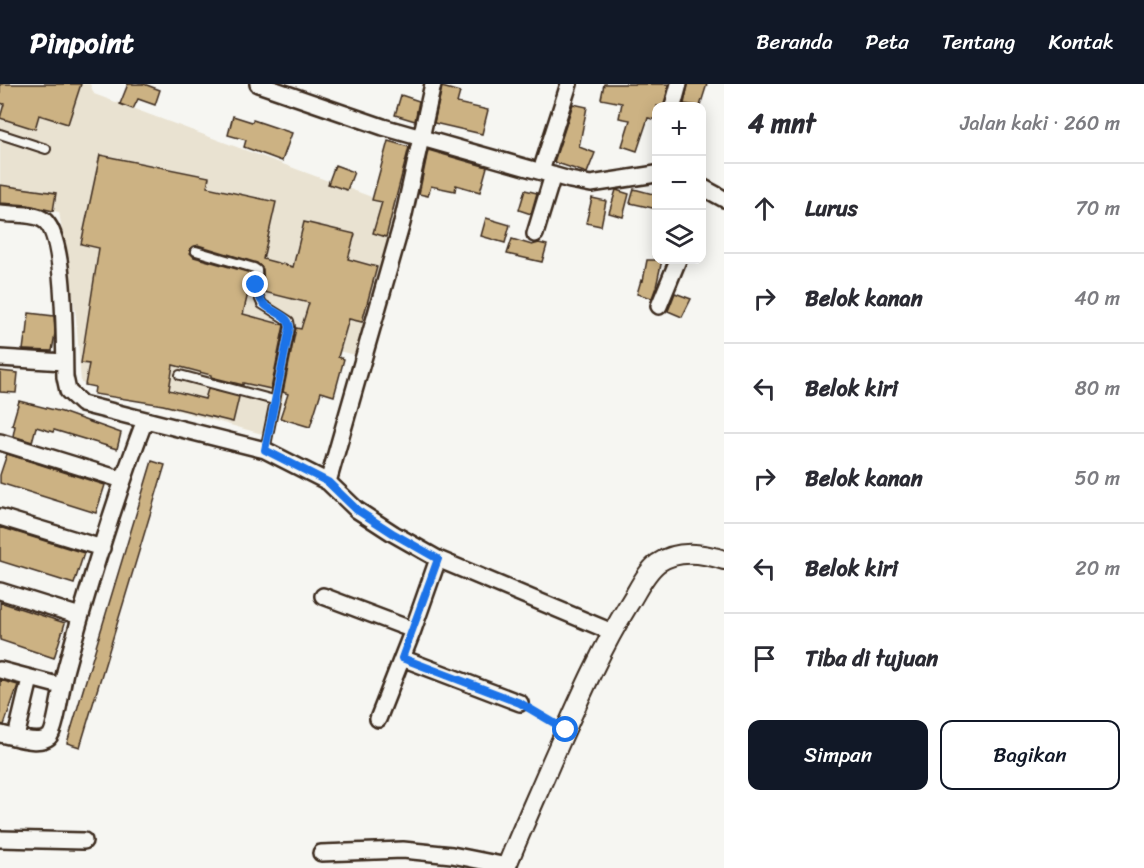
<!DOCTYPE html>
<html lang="id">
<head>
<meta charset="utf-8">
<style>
  :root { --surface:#fff; --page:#f7f7f7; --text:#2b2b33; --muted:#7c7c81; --line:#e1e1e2; --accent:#111827 }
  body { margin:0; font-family:Sriracha,sans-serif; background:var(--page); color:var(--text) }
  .controls { position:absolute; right:18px; top:18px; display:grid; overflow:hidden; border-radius:12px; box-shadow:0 3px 15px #0003 }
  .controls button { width:54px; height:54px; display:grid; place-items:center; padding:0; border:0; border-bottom:2px solid var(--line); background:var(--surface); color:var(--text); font:30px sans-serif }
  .stop { position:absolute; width:18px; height:18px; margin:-14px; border:4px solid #1a73e8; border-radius:50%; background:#fff }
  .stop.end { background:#1a73e8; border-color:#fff; box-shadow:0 2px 6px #0008 }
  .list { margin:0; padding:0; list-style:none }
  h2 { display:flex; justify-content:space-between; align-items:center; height:78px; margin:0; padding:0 24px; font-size:26px }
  h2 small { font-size:20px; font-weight:400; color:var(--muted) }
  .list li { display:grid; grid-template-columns:39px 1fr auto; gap:18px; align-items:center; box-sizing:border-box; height:90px; padding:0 24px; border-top:2px solid var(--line) }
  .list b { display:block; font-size:22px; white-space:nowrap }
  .list em { font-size:20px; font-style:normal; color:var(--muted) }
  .actions { display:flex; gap:12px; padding:18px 24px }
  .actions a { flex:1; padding:14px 0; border:2px solid var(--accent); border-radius:12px; text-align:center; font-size:21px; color:var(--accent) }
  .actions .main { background:var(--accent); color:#fff }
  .icon { flex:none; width:33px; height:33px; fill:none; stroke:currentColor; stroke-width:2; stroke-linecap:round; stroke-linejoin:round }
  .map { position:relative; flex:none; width:724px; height:784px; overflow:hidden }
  header { display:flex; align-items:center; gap:36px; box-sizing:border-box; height:84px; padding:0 30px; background:var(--accent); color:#fff }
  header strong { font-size:28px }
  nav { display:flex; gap:33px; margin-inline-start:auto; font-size:21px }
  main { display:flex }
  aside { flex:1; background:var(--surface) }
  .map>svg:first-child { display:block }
  .built { fill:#e9e2d1 }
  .building { fill:#ccb283; stroke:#3b2a1e; stroke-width:1.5 }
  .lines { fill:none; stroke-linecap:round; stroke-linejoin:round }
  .service-casing { stroke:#3b2a1e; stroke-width:12 }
  .minor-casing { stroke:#3b2a1e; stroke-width:20 }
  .tertiary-casing { stroke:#3b2a1e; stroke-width:22 }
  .path { stroke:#3b2a1e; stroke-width:3; stroke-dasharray:6 4.5; stroke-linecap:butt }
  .service { stroke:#f6f6f2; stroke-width:8 }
  .minor { stroke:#f6f6f2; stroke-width:15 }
  .tertiary { stroke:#f6f6f2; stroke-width:18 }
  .route { stroke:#1a73e8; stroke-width:8 }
</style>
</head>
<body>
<header>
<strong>Pinpoint</strong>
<nav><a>Beranda</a><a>Peta</a><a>Tentang</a><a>Kontak</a></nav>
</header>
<main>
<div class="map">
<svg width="724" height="784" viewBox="0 0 724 784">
  <rect width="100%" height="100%" fill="#f6f6f2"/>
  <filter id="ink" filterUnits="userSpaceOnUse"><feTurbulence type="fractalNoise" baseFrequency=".0167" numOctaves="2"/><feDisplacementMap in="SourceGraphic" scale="12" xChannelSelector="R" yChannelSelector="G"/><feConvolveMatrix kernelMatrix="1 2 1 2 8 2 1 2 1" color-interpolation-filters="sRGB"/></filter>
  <g filter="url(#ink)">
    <path class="built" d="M0 0H90L94 10 412 128 369 274 298 258 273 353 81 299 76 232 59 128 0 120Z"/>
    <path class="building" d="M0 0H81L68 40 39 31 35 45 0 34 4 20 0 19Z
      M128 0H144L160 6 155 21 138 15 133 25 120 20Z
      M604 0H669L664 22H657V36L648 34 637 67 622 62 630 36 619 34 622 19 601 15Z
      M688 0H707L700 22 684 20Z
      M442 3 460 8 457 19 488 26 482 50 434 39Z
      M401 11 419 17 415 37 395 31Z
      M573 20 587 23 579 63 595 69 587 89 554 78Z
      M233 32 252 38 253 36 292 49 282 77 244 63 246 56 228 51Z
      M388 57 409 63 386 153 373 149 382 118 372 116Z
      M428 66 487 83 480 108 456 101 455 107 431 102 428 112 419 110Z
      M100 71 209 93 207 103 276 118 263 175 293 183 304 138 355 150 348 175 377 183 362 238 349 235 338 273 344 275 334 312 321 308 310 343 280 334 288 310 283 308 296 244 301 245 309 219 264 208 263 185 257 179 198 161 190 165V169L194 173 251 189 252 205H249L243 230 284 241 271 305 243 299V301L211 293V291L173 281 169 306 205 315 208 305 239 313 233 338 163 321 94 310 95 303 85 301 89 280 81 279 99 164 81 160Z
      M335 81 354 88 347 106 328 100Z
      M0 101 56 109 53 127 28 121 0 119Z
      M634 105 657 111V125L630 119Z
      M525 106 537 109 531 130 519 126Z
      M616 106 629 110 623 133 609 129Z
      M592 114 606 117 601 142 586 139Z
      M486 134 510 141 505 159 481 152Z
      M512 155 532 161 539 159 547 161 542 178 507 170Z
      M647 176H662L656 203 652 214 637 210 641 196 643 197Z
      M675 209 691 215 682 233 668 227Z
      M29 229 54 232 55 249 52 267 23 266 25 251H27Z
      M0 287 18 289 16 309 0 308Z
      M19 317 62 328 121 349 117 365 54 346 53 348 36 343 32 358 13 352 15 342 12 341Z
      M7 370 105 401 96 429 0 399V391Z
      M152 377 165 381 80 663 67 659Z
      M0 443 84 469 74 500 0 477Z
      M0 518 65 539 54 574 0 556Z
      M0 596 18 601 4 641 0 640Z"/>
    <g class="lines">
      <defs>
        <path id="service" d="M0 50 46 65
          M196 167 254 184 257 186 258 211 262 220 289 237 290 243 265 366
          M180 291 274 316"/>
        <path id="minor" d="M258 0 383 43 570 96 591 100 656 90
          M673 22 679 0
          M541 87 569 0
          M702 103 724 115
          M0 129C12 131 31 129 42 135 67 147 64 264 65 293L68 307 82 320 265 366 328 398 357 426 394 450 438 475 612 548
          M535 150 553 91
          M659 222 678 176
          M0 274 64 278
          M0 358 123 396
          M328 398 402 139 433 0
          M0 433 102 464
          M0 507 80 532
          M323 512 413 546
          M402 574 520 619
          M0 586 61 602
          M378 635 413 546 438 475
          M0 650C13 652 38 662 49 653 56 647 62 597 66 584 89 500 114 417 145 336
          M16 653 30 595
          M0 755 84 757
          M321 769 403 766 452 771 507 782"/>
        <path id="tertiary" d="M506 784C520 749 536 714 551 679 575 625 598 570 629 520 638 506 645 489 658 479 678 465 703 469 724 476"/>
      </defs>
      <use href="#service" class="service-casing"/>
      <use href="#minor" class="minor-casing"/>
      <use href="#tertiary" class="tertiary-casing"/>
      <path class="path" d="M531 626 551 638"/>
      <use href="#service" class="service"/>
      <use href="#minor" class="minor"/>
      <use href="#tertiary" class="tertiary"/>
    </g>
  </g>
  <g class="lines" filter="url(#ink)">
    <path class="route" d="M256 201C260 233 286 223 290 243L265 366 328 398 357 426 394 450 438 475 402 574 520 619 566 646"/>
  </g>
</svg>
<div class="controls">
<button>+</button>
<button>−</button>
<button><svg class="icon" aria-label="layers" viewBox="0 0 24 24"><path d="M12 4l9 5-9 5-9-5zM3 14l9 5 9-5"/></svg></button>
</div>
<div class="stop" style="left:566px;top:646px"></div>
<div class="stop end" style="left:256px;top:201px"></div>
</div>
<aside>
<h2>4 mnt<small>Jalan kaki · 260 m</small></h2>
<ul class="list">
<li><svg class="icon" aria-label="ahead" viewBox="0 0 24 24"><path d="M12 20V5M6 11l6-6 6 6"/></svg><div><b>Lurus</b></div><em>70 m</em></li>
<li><svg class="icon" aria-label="right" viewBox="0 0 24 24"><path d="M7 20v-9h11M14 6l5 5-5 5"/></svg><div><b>Belok kanan</b></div><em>40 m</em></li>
<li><svg class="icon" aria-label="left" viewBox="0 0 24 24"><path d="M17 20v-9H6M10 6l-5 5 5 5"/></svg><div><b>Belok kiri</b></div><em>80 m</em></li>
<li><svg class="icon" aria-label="right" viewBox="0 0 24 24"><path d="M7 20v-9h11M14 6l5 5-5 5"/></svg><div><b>Belok kanan</b></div><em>50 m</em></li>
<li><svg class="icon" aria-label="left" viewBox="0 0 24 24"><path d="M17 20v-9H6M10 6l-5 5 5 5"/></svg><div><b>Belok kiri</b></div><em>20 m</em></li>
<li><svg class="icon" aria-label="arrive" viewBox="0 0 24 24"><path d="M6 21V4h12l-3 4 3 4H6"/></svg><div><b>Tiba di tujuan</b></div></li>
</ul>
<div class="actions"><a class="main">Simpan</a><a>Bagikan</a></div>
</aside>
</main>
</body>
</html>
